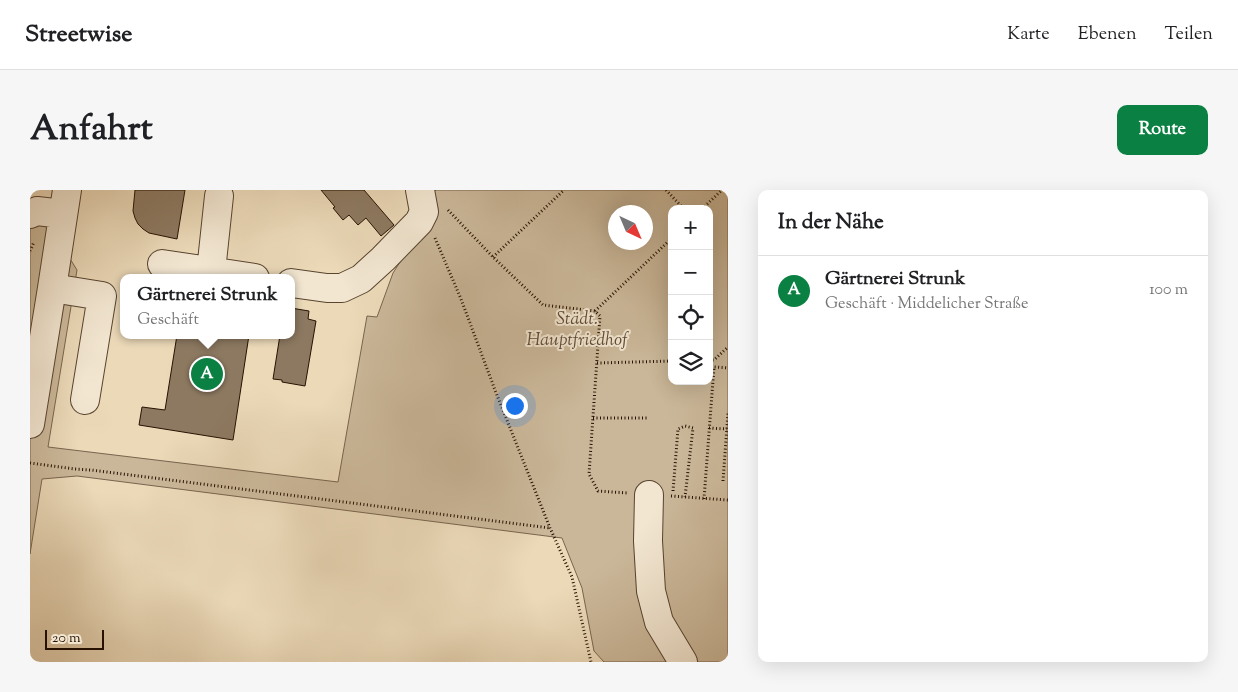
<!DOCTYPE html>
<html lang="de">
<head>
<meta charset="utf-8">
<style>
  :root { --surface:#fff; --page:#f6f6f6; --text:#202124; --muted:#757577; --line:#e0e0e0; --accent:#0b8043 }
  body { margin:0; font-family:"Sorts Mill Goudy",serif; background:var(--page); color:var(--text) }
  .controls { position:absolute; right:15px; top:15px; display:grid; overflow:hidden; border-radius:10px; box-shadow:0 5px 20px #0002 }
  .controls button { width:45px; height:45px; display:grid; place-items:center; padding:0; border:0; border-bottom:1px solid var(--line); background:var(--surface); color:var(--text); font:25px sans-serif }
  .compass { position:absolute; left:578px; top:15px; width:45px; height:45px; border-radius:50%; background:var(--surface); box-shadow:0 5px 20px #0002; rotate:136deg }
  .scale { position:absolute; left:15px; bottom:12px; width:59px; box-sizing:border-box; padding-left:5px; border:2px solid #271202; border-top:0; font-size:14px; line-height:18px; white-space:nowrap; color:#271202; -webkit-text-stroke:4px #f2e6d1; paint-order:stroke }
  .you { position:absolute; left:484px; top:215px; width:18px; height:18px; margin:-12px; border:4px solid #fff; border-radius:50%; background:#1a73e8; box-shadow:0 0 0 8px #1a73e833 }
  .badge { display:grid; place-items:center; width:32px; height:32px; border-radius:50%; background:var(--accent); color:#fff; font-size:16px; font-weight:700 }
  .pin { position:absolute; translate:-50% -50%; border:2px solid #fff; box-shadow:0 1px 5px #0006 }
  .popup { position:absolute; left:90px; top:84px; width:175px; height:65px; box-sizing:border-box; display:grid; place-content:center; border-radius:10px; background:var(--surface); filter:drop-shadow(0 1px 4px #0005); font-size:16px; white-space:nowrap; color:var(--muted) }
  .popup b { font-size:19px; color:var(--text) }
  .popup::after { content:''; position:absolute; left:50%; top:100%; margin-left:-10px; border:10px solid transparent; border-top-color:var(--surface) }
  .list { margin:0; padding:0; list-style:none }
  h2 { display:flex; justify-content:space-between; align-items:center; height:65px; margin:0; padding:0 20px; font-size:21px }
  h2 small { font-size:16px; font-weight:400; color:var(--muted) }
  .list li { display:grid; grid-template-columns:32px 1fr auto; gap:15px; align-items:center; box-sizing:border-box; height:70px; padding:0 20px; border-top:1px solid var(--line) }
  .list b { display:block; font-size:19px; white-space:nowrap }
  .list p { margin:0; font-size:16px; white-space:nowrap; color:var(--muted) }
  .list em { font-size:16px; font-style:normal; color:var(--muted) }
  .icon { flex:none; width:28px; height:28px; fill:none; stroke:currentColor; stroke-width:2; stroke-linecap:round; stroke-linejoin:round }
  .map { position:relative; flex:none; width:698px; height:472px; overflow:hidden; border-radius:10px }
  header { display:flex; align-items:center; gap:30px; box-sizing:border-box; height:70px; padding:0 25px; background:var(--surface); border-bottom:1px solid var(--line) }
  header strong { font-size:24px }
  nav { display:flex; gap:28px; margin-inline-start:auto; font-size:18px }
  .intro { display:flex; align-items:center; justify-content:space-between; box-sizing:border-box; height:120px; padding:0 30px }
  h1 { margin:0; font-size:35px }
  .button { padding:12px 22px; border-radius:10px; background:var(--accent); color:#fff; font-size:18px; font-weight:700 }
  main { display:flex; gap:30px; padding:0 30px }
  aside { flex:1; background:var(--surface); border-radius:10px; box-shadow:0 5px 20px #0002 }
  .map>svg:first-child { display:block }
  .green { fill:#cab799; stroke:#78644e; fill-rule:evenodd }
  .building { fill:#8d7961; stroke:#271202 }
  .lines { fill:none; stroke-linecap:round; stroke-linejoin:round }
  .minor-casing { stroke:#584430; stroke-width:30 }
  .path { stroke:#271202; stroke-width:3; stroke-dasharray:1 2.5; stroke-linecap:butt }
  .minor { stroke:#f2e6d1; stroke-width:28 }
  .labels { text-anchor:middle; stroke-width:4; stroke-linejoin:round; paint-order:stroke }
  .park-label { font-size:18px; font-style:italic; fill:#604c37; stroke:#f2e6d1 }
</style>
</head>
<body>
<header>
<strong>Streetwise</strong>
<nav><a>Karte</a><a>Ebenen</a><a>Teilen</a></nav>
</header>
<div class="intro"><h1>Anfahrt</h1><a class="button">Route</a></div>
<main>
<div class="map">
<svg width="698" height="472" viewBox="0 0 698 472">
  <rect width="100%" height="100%" fill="#ebd9b8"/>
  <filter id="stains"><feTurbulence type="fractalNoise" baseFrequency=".004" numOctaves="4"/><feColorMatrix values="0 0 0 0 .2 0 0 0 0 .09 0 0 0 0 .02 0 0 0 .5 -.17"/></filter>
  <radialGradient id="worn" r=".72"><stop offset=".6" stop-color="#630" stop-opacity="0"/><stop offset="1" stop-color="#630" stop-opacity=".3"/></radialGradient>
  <path class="green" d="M406 0H698V472H574L564 461 552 398 532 348 47 286 12 289 0 364V15L9 32 24 43 47 80 18 257 308 292 337 126 347 127 363 83 394 35 400 6ZM642 19H679V191H642ZM586 22H616V52H586Z"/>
  <path class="building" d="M105 0H155L147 49 119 43 113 39 108 34 105 28 103 21Z
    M291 0H334L364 35 351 46 336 28 328 35 319 25 313 30 303 18 305 17Z
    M261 118 279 121 278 129 286 131 275 196 252 192V190L243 189 250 145H261Z
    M147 145H219L203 250 109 235 112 217 135 220Z"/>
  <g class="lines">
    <defs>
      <path id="minor" d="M0 24 7 21 33 24
        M132 74 225 88
        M181 81 189 6
        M261 93 297 98H312L331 89 353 69 389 32 394 22 390 0
        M22 98 72 106 55 210
        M0 234 22 98 37 0
        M619 305 618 351 621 401 629 432 653 472"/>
    </defs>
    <use href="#minor" class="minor-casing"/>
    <path class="path" d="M636 0 654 19
      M672 19 692 0
      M418 20 463 67 513 115 565 121 570 126 559 284 568 301 598 303
      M405 48 431 109 465 200 520 338 542 387 561 472
      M0 61 4 52
      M463 67 534 0
      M565 121 642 48
      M679 170H684L698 157
      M567 173 642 171
      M563 228H617
      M679 238 697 239
      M0 273 45 279 61 280 520 338
      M693 291 698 223
      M643 301 648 239 655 236 663 238 655 307
      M641 306 698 310
      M674 309 684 177 698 178"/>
    <use href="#minor" class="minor"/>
  </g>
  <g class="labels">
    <g class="park-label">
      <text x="547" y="134">Städt.<tspan x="547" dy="21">Hauptfriedhof</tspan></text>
    </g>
  </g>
  <rect width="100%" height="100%" filter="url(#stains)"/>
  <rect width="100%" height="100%" fill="url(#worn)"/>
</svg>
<div class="controls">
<button>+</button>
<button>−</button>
<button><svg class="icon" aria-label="locate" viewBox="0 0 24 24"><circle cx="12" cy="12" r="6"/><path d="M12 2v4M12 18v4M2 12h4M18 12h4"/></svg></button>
<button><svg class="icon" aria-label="layers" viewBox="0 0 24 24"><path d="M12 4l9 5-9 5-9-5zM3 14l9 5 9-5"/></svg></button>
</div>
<svg class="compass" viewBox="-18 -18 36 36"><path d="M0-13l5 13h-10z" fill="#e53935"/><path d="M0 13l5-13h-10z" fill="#757577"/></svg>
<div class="scale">20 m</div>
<div class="you"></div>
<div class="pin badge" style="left:177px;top:184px">A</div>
<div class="popup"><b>Gärtnerei Strunk</b>Geschäft</div>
</div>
<aside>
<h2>In der Nähe<small></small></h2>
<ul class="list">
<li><span class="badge">A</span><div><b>Gärtnerei Strunk</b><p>Geschäft · Middelicher Straße</p></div><em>100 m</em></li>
</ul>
</aside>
</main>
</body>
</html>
